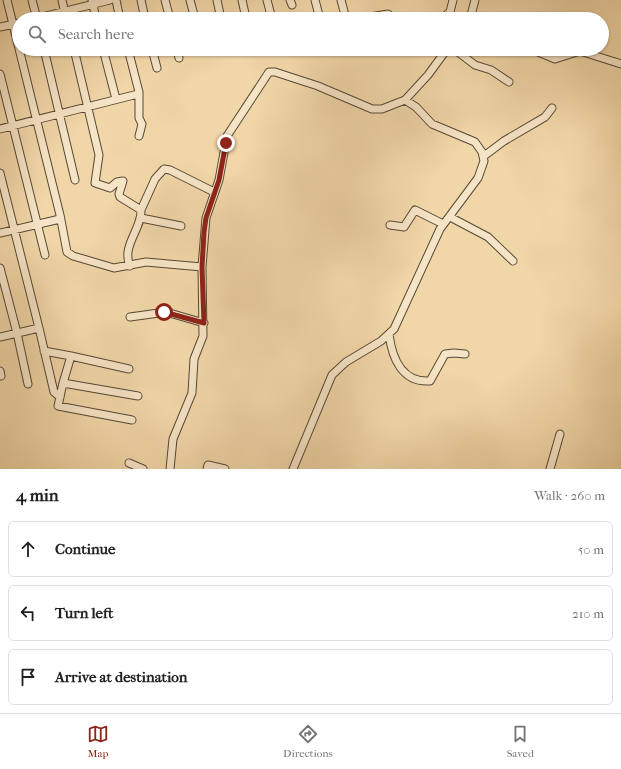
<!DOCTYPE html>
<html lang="en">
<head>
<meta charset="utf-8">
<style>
  :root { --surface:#fff; --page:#f6f6f6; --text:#202124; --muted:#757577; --line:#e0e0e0; --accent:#8f2418 }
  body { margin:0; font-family:"IM FELL French Canon",serif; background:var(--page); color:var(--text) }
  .stop { position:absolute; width:12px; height:12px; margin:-9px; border:3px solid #8f2418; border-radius:50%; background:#fff }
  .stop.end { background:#8f2418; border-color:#fff; box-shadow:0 1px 4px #0008 }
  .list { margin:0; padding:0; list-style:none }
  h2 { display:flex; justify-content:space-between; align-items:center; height:52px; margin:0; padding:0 16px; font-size:17px }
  h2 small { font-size:13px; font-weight:400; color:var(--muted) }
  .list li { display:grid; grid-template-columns:26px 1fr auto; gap:12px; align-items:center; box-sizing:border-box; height:56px; margin:0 8px 8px; padding:0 8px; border:1px solid var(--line); border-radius:6px }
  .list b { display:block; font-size:15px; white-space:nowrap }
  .list em { font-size:13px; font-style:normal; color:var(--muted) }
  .icon { flex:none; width:22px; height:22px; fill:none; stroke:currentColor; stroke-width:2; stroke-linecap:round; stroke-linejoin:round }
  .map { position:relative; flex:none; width:621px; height:469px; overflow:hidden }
  .search { position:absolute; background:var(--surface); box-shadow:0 1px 3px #0004; left:12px; right:12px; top:12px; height:44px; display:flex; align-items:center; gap:10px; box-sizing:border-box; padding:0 14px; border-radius:22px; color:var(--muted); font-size:15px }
  .sheet { height:244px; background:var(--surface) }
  nav { display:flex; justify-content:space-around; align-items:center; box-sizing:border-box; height:56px; border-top:1px solid var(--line); background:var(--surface); font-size:11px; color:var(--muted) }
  nav a { display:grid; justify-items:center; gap:2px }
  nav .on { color:var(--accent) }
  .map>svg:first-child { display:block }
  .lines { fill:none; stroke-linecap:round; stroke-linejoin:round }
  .minor-casing { stroke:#564836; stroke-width:9 }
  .minor { stroke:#f6e4c6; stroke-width:7 }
  .route { stroke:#8f2418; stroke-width:5 }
</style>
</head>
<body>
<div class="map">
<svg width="621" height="469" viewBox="0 0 621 469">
  <rect width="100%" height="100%" fill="#f1d6a8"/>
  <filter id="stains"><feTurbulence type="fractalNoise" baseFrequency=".005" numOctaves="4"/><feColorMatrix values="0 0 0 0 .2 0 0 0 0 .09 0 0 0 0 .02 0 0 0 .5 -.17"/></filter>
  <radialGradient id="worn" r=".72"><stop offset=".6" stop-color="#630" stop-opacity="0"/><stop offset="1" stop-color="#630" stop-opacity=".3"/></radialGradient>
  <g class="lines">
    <defs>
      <path id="minor" d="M7 0 60 215 67 252 73 256 114 268 146 262 202 267
        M32 0 37 19
        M62 0 66 19
        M92 0 96 19
        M116 0 120 19
        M141 0 145 19
        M165 0 170 19
        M190 0 195 19
        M217 0 221 19
        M242 0 246 18
        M267 0 272 19
        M290 0 292 5
        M315 0 320 19
        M341 0 346 19
        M34 19 110 0
        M358 19 388 14
        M441 19 450 12 453 0
        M470 19 475 0
        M0 27 19 23
        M44 49 75 180
        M74 49 99 155 95 183 110 188 117 182 123 181 119 194 120 197 141 210C142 229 121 246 130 266
        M103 49 116 99
        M128 49 139 92V118L142 124 139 136
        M152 49 157 68
        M177 49 179 58
        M454 49 475 65 491 70 509 82
        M531 49 555 59 580 51 621 64
        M0 74 45 255
        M0 129 138 94
        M484 156 504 141 545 117 552 108
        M0 173 39 328
        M141 210 155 179 164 169 170 170 214 192
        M450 217 488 237 513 261
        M141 218 181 226
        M390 225 404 227 415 210 443 224
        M0 233 60 219
        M0 268 17 333 28 384
        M130 317 166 312 204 323
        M389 334C392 358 402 383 430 381L445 354 454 353 465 354
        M0 337 39 328 54 392 60 397
        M44 351 71 356 63 383
        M71 356 129 369
        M0 371 1 376
        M132 420 58 406 63 383 138 396
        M129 463 143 469
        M170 469 173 439 192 393 194 359 203 336 202 267 206 218 219 180 227 136 269 72H275L318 86 372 109H382L405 100 428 75 447 49
        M207 469 208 465 225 469
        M293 469 332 375 346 362 381 341 394 329 440 229 478 178 484 161 482 152 475 142 432 124 416 107 405 100
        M550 469 560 434"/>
    </defs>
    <use href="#minor" class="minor-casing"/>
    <use href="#minor" class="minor"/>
  </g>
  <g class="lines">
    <path class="route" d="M164 312 204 323 202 267 204 232 206 218 219 180 226 143"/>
  </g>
  <rect width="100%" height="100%" filter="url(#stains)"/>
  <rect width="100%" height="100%" fill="url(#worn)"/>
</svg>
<div class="stop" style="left:164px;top:312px"></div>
<div class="stop end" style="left:226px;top:143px"></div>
<div class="search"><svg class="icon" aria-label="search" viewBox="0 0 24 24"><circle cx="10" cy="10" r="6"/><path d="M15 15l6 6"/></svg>Search here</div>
</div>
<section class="sheet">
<h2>4 min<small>Walk · 260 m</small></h2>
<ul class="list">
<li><svg class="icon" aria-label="ahead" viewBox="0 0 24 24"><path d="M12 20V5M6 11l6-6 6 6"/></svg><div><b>Continue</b></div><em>50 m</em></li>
<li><svg class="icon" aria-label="left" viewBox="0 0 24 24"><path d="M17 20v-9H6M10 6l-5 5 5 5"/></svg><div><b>Turn left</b></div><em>210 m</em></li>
<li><svg class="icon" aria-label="arrive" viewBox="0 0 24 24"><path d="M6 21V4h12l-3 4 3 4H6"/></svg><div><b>Arrive at destination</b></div></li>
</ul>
</section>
<nav>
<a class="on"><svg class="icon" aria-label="map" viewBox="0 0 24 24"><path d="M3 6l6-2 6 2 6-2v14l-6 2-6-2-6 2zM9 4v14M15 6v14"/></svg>Map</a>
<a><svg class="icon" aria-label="directions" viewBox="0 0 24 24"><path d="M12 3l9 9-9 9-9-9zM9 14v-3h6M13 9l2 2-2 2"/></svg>Directions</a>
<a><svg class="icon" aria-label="saved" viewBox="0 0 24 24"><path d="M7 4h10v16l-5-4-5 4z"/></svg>Saved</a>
</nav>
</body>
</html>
